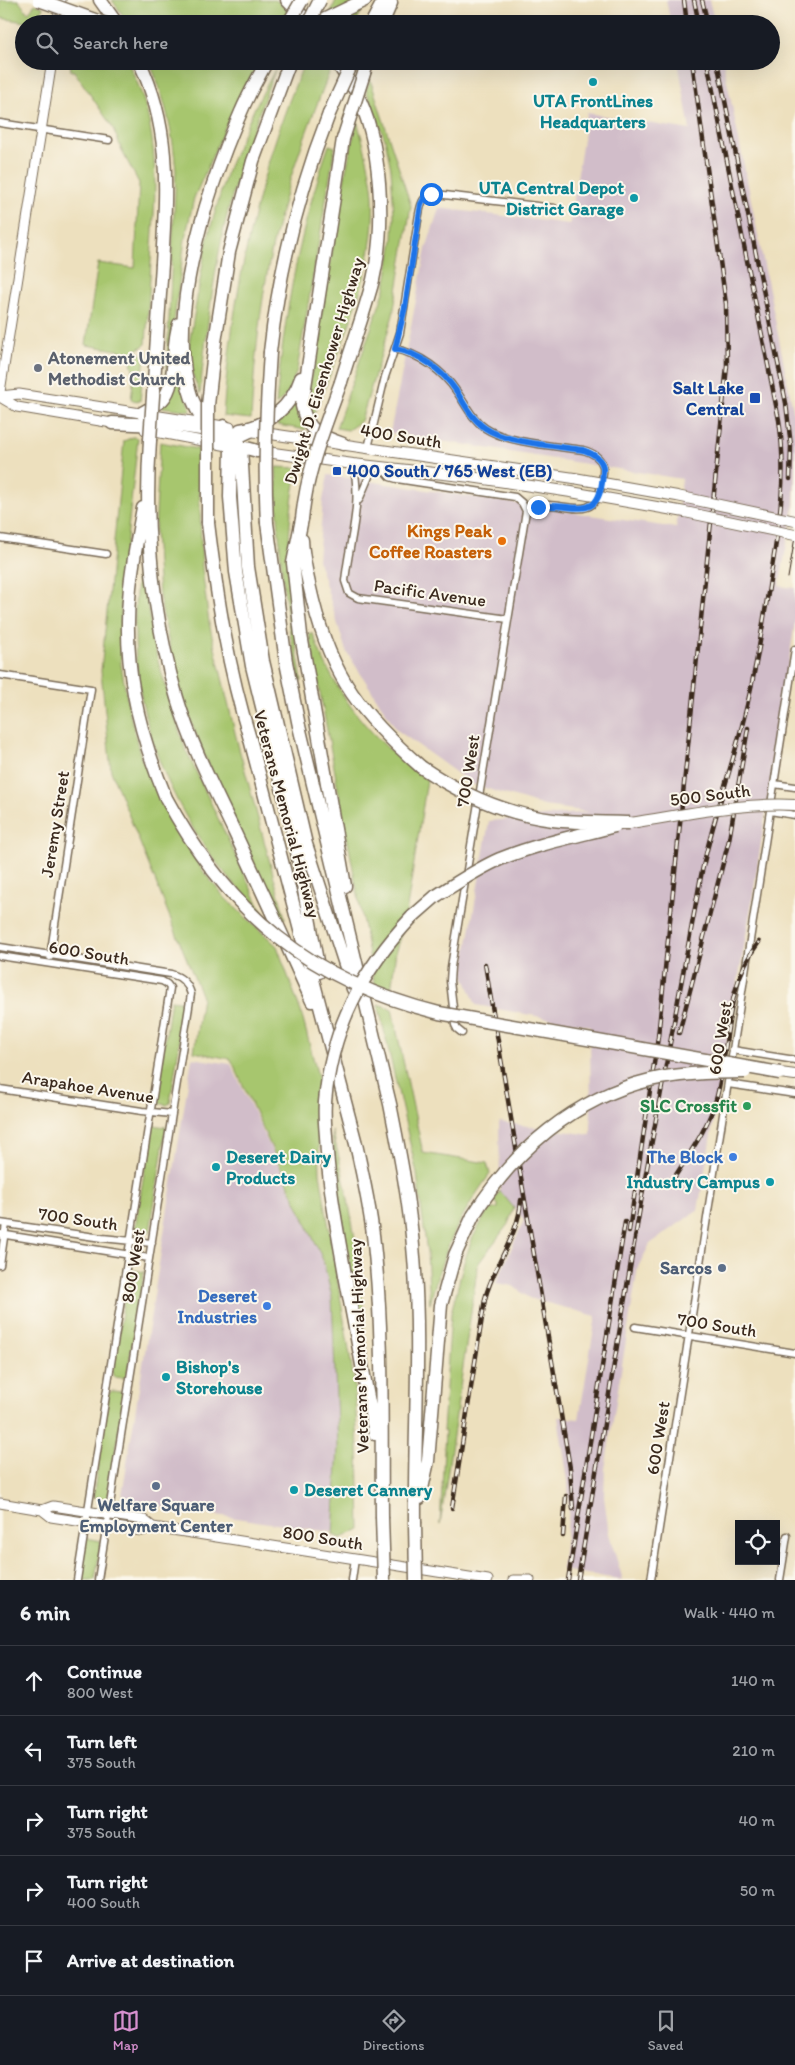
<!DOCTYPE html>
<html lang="en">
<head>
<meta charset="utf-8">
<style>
  :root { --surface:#171b24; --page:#20242c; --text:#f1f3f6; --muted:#9ea1a6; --line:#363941; --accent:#d690ce }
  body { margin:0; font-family:Itim,sans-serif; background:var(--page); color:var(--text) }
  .controls { position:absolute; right:15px; bottom:15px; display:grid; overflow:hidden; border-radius:0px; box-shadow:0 5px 20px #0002 }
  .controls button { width:45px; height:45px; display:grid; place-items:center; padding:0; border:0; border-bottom:1px solid var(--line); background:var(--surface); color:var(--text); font:25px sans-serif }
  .stop { position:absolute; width:15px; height:15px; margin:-11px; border:4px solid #1a73e8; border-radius:50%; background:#fff }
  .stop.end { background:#1a73e8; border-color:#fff; box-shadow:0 1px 5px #0008 }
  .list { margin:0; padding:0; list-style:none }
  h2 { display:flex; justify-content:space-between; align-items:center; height:65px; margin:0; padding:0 20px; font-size:21px }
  h2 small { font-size:16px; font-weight:400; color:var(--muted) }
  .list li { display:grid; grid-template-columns:32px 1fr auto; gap:15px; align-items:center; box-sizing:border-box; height:70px; padding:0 20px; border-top:1px solid var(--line) }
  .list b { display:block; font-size:19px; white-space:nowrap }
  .list p { margin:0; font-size:16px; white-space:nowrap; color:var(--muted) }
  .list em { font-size:16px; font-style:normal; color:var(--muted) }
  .icon { flex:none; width:28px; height:28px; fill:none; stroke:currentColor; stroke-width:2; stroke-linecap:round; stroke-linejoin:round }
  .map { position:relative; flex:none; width:795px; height:1580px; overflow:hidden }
  .search { position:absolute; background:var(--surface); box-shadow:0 5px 20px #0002; left:15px; right:15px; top:15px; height:55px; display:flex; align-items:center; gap:12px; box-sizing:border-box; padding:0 18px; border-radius:28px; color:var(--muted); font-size:19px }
  .sheet { height:415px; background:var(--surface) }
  nav { display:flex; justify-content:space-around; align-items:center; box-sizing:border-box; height:70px; border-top:1px solid var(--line); background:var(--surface); font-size:14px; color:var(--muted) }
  nav a { display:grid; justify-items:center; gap:2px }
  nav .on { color:var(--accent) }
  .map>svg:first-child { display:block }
  .industrial { fill:#d1bdc9 }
  .green { fill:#a7c66e; stroke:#717846 }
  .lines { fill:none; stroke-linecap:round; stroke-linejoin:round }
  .street-casing { stroke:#796a56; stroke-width:9 }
  .secondary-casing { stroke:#796a56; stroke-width:11 }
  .primary-casing { stroke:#796a56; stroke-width:12 }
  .highway-casing { stroke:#796a56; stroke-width:15 }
  .street { stroke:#fff; stroke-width:6 }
  .secondary { stroke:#fff; stroke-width:9 }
  .primary { stroke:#fff; stroke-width:10 }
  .highway { stroke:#fff; stroke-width:12 }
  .tram { stroke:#3b2a1e; stroke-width:1 }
  .rail-casing { stroke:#3b2a1e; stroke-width:4.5 }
  .rail { stroke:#fbf7ec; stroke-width:2.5; stroke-dasharray:8; stroke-linecap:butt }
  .primary-bridge-casing { stroke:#796a56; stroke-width:12; stroke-linecap:butt }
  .highway-bridge-casing { stroke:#796a56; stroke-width:15; stroke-linecap:butt }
  .primary-bridge { stroke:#fff; stroke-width:10 }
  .highway-bridge { stroke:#fff; stroke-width:12 }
  .route { stroke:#1a73e8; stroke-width:6 }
  .culture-dot { fill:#0f9aa8; stroke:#fbf7ec; stroke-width:2 }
  .worship-dot { fill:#6b7280; stroke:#fbf7ec; stroke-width:2 }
  .transit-dot { fill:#1a4fb4; stroke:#fbf7ec; stroke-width:2 }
  .food-dot { fill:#e8710a; stroke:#fbf7ec; stroke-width:2 }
  .leisure-dot { fill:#2e9e5b; stroke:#fbf7ec; stroke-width:2 }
  .shop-dot { fill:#3f7fe0; stroke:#fbf7ec; stroke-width:2 }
  .service-dot { fill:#5c6f8a; stroke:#fbf7ec; stroke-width:2 }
  .labels { text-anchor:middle; stroke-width:4; stroke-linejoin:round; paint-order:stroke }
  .culture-label { font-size:18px; font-weight:bold; fill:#0d838f; stroke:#fbf7ec; text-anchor:start }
  .worship-label { font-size:18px; font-weight:bold; fill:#5b616d; stroke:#fbf7ec; text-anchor:start }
  .street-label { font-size:18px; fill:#3b2a1e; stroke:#fbf7ec }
  .transit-label { font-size:18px; font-weight:bold; fill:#164399; stroke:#fbf7ec; text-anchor:end }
  .food-label { font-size:18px; font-weight:bold; fill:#c56008; stroke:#fbf7ec; text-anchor:end }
  .leisure-label { font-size:18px; font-weight:bold; fill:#27864d; stroke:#fbf7ec; text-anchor:end }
  .shop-label { font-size:18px; font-weight:bold; fill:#366cbe; stroke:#fbf7ec; text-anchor:end }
  .service-label { font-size:18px; font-weight:bold; fill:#4e5e75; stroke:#fbf7ec; text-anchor:end }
</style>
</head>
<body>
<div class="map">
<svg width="795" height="1580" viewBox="0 0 795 1580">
  <rect width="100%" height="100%" fill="#fbf7ec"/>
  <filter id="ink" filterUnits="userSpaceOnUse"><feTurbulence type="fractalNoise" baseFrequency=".02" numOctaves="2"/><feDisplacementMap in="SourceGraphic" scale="10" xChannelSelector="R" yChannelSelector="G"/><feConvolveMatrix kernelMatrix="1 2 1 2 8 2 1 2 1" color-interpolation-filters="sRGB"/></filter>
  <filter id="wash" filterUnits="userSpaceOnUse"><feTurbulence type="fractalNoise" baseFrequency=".0096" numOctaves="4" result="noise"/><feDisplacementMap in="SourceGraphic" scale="20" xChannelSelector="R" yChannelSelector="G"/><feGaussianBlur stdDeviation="1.12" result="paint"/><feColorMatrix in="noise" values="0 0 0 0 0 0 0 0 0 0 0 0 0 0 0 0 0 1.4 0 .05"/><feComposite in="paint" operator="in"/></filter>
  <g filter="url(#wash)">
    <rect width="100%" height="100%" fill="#ede0be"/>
    <path class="industrial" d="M666 0H709L715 24H671Z
      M678 61H723L793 409 795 433 794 507 779 586 795 588V622L752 901 698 1210 650 1244 638 1267 605 1469 604 1497 609 1534 623 1580 562 1570 569 1511 568 1481 558 1417 579 1419 596 1316 529 1298 513 1286 496 1283 524 1220 500 1191 499 1122 591 1135 590 1026 476 1005 463 973 489 821 589 812 544 806 472 784 397 730 346 651 318 560 323 500 328 475 676 528 682 479 390 433 426 249 439 208 570 224 587 113 690 130Z
      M192 1058 231 1064 320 1253 334 1295 341 1417 337 1533 121 1501Z"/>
    <path class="green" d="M0 0H18L28 13 35 4 43 7 38 24 0 18Z
      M112 0H276L289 11 282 24H129Z
      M336 0H367L355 24H326Z
      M70 61H127C159 120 157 180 152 245 150 278 148 311 146 344L135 351 145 355 140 401 131 400 134 374 129 352 86 345 98 263 135 268 139 183 123 153 113 128 74 71H71Z
      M149 61H260L226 125 194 198 185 239 166 380 176 171C173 132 165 97 149 61Z
      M305 61H328L331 68C312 117 292 167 279 219 262 284 255 352 251 419L223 416C232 293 257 175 305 61Z
      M275 70C255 123 235 177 223 232 212 286 205 340 200 394L191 370 188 350 207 240 227 171 255 107Z
      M370 79 411 206 393 315 361 421 348 430 336 428 385 289 393 239 394 215 391 169 385 139 366 90Z
      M357 121C364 145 371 171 373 196 377 269 344 337 319 403L312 417 308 407V395L346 170Z
      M329 145 335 147 297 370 288 393 276 405C284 316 299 230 329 145Z
      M177 360 191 411 162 407Z
      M297 394V412L306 430 277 425V418Z
      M133 437 138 438 121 594V665L129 710 141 758 174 826 205 874 226 899 277 946 301 1012 321 1088 318 1123 320 1173 354 1381 358 1447 360 1529 341 1538 333 1535 338 1447 332 1297 323 1260 231 1059 194 1052 202 997 111 771 101 671 124 441Z
      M160 442 198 449 202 568 209 623 237 741 285 918 280 920 204 754 188 714 176 677 159 596 155 532Z
      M276 467 298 468C282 540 290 609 302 681H300C283 611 278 539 276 467Z
      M138 569H144L148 610 157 657 174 715 185 748 263 914C186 841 136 741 135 634 134 612 136 591 138 569Z
      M309 634H313C336 698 372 740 427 780L405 920 396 950 391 992 375 986Z
      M171 1000 186 1002 170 1103 167 1105 158 1103 156 1100Z
      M378 1004 392 1009 423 1153 487 1163 490 1174C458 1218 443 1251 430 1304L427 1253 417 1174Z
      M152 1125 166 1127 150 1232 135 1228Z
      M332 1130C350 1198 362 1269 365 1339L361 1340 336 1176Z
      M500 1191 514 1208 508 1224 478 1264 440 1525 445 1431H443L451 1313 464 1262 472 1239 488 1210 498 1208V1204L494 1201Z
      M129 1269 144 1272 127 1375 123 1378 114 1377 112 1373Z
      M112 1391 122 1392 124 1396 108 1500 93 1497 109 1393Z
      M86 1538 101 1541 95 1580H80Z"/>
  </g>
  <g filter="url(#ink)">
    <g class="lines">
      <defs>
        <path id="street" d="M0 123 109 140
          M395 349C420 354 443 371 457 392 466 405 472 419 485 428 507 443 556 446 583 450 591 452 600 457 603 466 604 472 602 480 601 486 595 519 572 506 548 505 541 505 533 509 526 511
          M368 448 385 377 400 333 419 214C421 203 423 194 436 194L554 208
          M353 464C363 504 349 541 345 581L349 593 358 598 508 619
          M382 468 390 477 397 479 515 497 522 503 526 511
          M359 500 373 467
          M0 538 106 554
          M0 675 91 689 50 957
          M774 784 795 787
          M770 811 795 815
          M0 947 171 974C182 977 188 983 191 994L98 1580
          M0 956 162 981 167 984 170 988 77 1580
          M462 1033 457 1029 455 1025 450 981 451 967 526 511
          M733 1050 795 1060
          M728 1084 795 1094
          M0 1089 142 1111 172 1114
          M0 1223 102 1238 152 1243
          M0 1234 149 1258
          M0 1265 6 1224
          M635 1327 795 1353
          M352 1580 355 1559
          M651 1580 795 649
          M780 1580 787 1536"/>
        <path id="secondary" d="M57 24 61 0
          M0 392 52 61
          M0 396 19 394 230 427
          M0 397 17 407 118 424
          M145 430 228 446
          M0 1503 42 1510 53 1506 144 1520 153 1527 488 1580
          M42 1510 51 1517 142 1531 153 1527
          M513 1580H530"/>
        <path id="primary" d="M250 431 574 478
          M259 451 353 464 471 477 571 492
          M780 1073 795 1075"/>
        <path id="highway" d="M100 0 117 24
          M287 0 310 24
          M315 24 365 0
          M371 24 384 0
          M382 24 391 3
          M139 61C172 130 166 191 162 264
          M336 61C342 71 349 80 355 90 382 141 386 224 373 280 364 314 351 348 341 382
          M215 342 229 252 253 161 290 61
          M270 352C279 270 299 191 329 114
          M142 413C149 409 156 405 162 400 178 384 171 345 179 324
          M112 423 180 426 215 431
          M224 426 238 440 241 448 248 567 263 661 306 844 353 989
          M240 430C268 426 292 406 301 378
          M250 431 235 438 231 446 230 497 236 572 252 666 295 841 319 972
          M150 440C144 527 152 614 177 698 191 745 214 789 235 833 261 889 287 945 312 1001
          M343 444C320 436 307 431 302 406L343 139
          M257 451C244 447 228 445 218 436 142 373 208 186 241 112 248 95 258 78 267 61
          M143 508C138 534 133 560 130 587 122 663 137 728 166 798
          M302 519 293 563 301 635 345 886
          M208 523C217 597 228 668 250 739L356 1144C363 1177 371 1210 374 1244 384 1335 381 1426 382 1517
          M267 523 286 662 299 726 390 1104C400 1154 410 1205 414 1257 421 1345 414 1434 415 1522
          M302 540C303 561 308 580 313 601 332 678 362 715 421 767
          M412 917 436 896
          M345 1275 375 1434
          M420 1498 428 1461 441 1305 455 1255 473 1216"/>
      </defs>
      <use href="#street" class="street-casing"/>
      <use href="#secondary" class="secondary-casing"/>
      <use href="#primary" class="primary-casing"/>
      <use href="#highway" class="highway-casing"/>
      <use href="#street" class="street"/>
      <use href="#secondary" class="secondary"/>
      <use href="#primary" class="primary"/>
      <use href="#highway" class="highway"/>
      <path class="tram" d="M788 578 795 537"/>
      <defs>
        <path id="rail" d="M684 0 687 24
          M694 0 699 24
          M702 0 708 24
          M717 61 786 403 791 446 790 479
          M485 964 570 1468 573 1509
          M679 1033 729 840 748 728
          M672 1181C689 1154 709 1127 717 1096 730 1045 724 986 759 942
          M629 1231 658 1037 727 366 726 304 692 61
          M452 1508 485 1299C493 1265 519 1236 521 1200
          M563 1536 566 1496
          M568 1580 625 1222
          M578 1580 644 1184 701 876C710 831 725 788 737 744 753 689 762 631 771 574 780 520 787 474 779 420L707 61"/>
      </defs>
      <use href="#rail" class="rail-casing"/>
      <use href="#rail" class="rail"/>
      <defs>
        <path id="primary-bridge" d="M574 478 677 496 795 521
          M571 492 685 512 795 535
          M630 823C684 815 740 802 795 805"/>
        <path id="highway-bridge" d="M39 0 106 24
          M288 24 302 0
          M308 24 320 0
          M329 114 353 61
          M343 139 368 61
          M150 440 162 264
          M302 519C307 469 324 429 341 382
          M208 523V405L215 342
          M267 523C264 466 266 410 270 352
          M421 767C461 794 505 814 553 820 578 823 605 822 630 823
          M166 798C229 914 310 981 439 1013L780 1073
          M436 896C457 883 477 869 500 859 537 844 577 836 615 826
          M473 1216C513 1151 575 1098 650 1080 681 1073 713 1072 745 1072
          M345 1275C337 1228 328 1183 326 1136 325 1125 324 1113 325 1102 331 1029 362 970 412 917
          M382 1517 384 1580
          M415 1522 416 1580"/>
      </defs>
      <use href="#primary-bridge" class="primary-bridge-casing"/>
      <use href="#highway-bridge" class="highway-bridge-casing"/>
      <use href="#primary-bridge" class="primary-bridge"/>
      <use href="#highway-bridge" class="highway-bridge"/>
    </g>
  </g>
  <g class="lines" filter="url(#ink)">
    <path class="route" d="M431 194 426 195 421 204 405 307 395 349C420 353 443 371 457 392 465 405 472 419 485 428 507 443 556 446 583 450 592 453 604 459 603 471 601 528 572 500 538 507"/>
  </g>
  <g class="culture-dot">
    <circle cx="593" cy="82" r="5"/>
    <circle cx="634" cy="198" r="5"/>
    <circle cx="216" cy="1167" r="5"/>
    <circle cx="770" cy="1182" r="5"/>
    <circle cx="166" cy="1377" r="5"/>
    <circle cx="294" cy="1490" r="5"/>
  </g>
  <circle class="worship-dot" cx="38" cy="368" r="5"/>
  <g class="transit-dot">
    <rect x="749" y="392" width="12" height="12" rx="2.5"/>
    <rect x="332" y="466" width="10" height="10" rx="2.5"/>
  </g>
  <circle class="food-dot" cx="502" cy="541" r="5"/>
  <circle class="leisure-dot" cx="747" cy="1106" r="5"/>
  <g class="shop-dot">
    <circle cx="733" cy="1157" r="5"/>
    <circle cx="267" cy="1306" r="5"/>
  </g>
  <g class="service-dot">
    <circle cx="722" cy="1268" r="5"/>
    <circle cx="156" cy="1486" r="5"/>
  </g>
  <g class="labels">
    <g class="culture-label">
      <text x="593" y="107" text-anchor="middle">UTA FrontLines<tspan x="593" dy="21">Headquarters</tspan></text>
      <text x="624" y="194" text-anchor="end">UTA Central Depot<tspan x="624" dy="21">District Garage</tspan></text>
      <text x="226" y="1163">Deseret Dairy<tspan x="226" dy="21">Products</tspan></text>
      <text x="760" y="1188" text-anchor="end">Industry Campus</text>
      <text x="176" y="1373">Bishop's<tspan x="176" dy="21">Storehouse</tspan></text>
      <text x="304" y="1496">Deseret Cannery</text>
    </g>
    <g class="worship-label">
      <text x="48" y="364">Atonement United<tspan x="48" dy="21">Methodist Church</tspan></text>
    </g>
    <g class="street-label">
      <text transform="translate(324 371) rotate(-73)" y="6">Dwight D. Eisenhower Highway</text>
      <text transform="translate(401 436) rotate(9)" y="6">400 South</text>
      <text transform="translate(430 593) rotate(8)" y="6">Pacific Avenue</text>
      <text transform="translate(468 771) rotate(-81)" y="6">700 West</text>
      <text transform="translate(710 795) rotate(-7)" y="6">500 South</text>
      <text transform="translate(287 814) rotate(75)" y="6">Veterans Memorial Highway</text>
      <text transform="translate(55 824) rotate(-81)" y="6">Jeremy Street</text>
      <text transform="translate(89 953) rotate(9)" y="6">600 South</text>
      <text transform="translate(720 1038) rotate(-81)" y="6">600 West</text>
      <text transform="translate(88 1087) rotate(9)" y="6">Arapahoe Avenue</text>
      <text transform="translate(78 1219) rotate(8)" y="6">700 South</text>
      <text transform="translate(133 1266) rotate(-81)" y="6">800 West</text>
      <text transform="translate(717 1325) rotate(9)" y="6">700 South</text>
      <text transform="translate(359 1346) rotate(-92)" y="6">Veterans Memorial Highway</text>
      <text transform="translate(658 1438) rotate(-81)" y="6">600 West</text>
      <text transform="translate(323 1538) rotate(9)" y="6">800 South</text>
    </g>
    <g class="transit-label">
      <text x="744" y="394">Salt Lake<tspan x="744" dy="21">Central</tspan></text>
      <text x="347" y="477" text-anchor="start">400 South / 765 West (EB)</text>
    </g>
    <g class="food-label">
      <text x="492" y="537">Kings Peak<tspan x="492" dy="21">Coffee Roasters</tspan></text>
    </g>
    <g class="leisure-label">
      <text x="737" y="1112">SLC Crossfit</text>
    </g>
    <g class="shop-label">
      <text x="723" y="1163">The Block</text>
      <text x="257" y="1302">Deseret<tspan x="257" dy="21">Industries</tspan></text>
    </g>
    <g class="service-label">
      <text x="712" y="1274">Sarcos</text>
      <text x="156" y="1511" text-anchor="middle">Welfare Square<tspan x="156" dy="21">Employment Center</tspan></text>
    </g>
  </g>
</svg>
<div class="controls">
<button><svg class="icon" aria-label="locate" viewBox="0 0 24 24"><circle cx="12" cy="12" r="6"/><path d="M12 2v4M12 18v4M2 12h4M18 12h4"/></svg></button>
</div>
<div class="stop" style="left:431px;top:194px"></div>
<div class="stop end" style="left:538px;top:507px"></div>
<div class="search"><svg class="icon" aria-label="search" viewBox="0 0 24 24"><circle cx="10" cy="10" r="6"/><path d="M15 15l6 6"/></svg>Search here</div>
</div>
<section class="sheet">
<h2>6 min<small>Walk · 440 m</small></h2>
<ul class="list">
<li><svg class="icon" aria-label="ahead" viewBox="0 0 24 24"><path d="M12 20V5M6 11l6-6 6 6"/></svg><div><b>Continue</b><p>800 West</p></div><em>140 m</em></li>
<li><svg class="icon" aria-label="left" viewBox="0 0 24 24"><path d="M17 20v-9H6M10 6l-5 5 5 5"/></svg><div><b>Turn left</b><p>375 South</p></div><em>210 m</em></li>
<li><svg class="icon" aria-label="right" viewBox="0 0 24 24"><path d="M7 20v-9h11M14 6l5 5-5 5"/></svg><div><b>Turn right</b><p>375 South</p></div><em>40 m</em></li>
<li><svg class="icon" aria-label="right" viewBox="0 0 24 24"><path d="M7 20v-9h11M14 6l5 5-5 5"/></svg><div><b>Turn right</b><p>400 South</p></div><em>50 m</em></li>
<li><svg class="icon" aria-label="arrive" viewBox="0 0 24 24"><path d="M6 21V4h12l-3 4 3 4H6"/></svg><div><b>Arrive at destination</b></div></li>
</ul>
</section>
<nav>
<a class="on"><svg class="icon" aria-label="map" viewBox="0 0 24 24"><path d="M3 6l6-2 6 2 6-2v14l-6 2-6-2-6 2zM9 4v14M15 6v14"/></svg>Map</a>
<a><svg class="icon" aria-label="directions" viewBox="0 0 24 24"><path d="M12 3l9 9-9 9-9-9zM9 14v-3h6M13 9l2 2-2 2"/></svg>Directions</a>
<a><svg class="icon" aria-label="saved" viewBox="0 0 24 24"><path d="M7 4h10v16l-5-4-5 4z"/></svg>Saved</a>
</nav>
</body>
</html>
